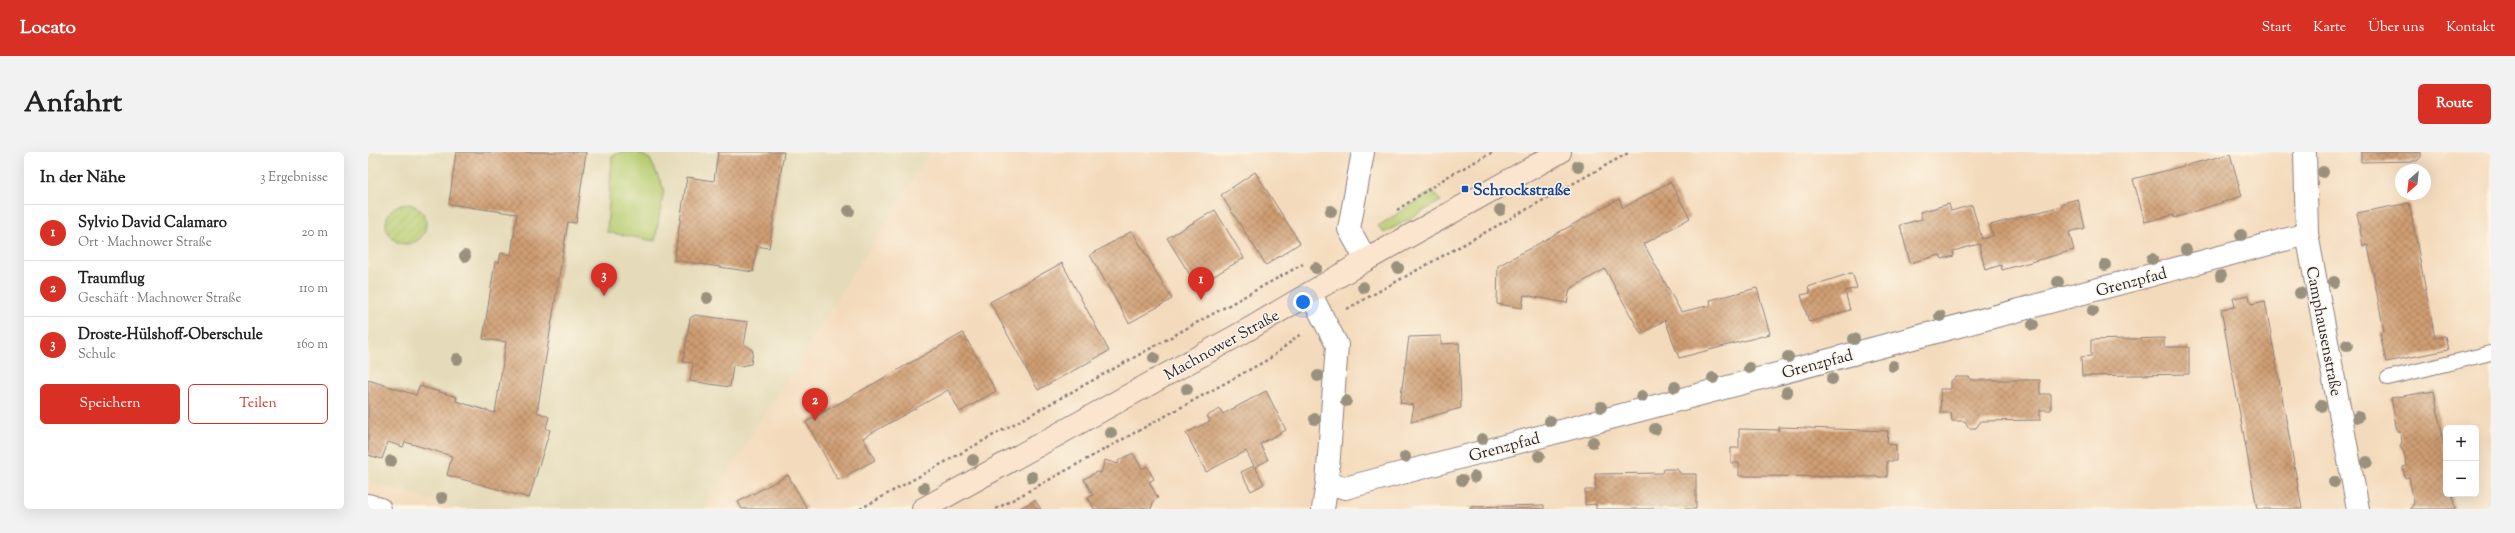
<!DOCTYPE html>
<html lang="de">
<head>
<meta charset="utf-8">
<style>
  :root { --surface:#fff; --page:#f2f2f2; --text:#222; --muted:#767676; --line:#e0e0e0; --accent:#d93025 }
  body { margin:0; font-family:"Sorts Mill Goudy",serif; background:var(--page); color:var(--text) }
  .controls { position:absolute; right:12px; bottom:12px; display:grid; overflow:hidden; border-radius:6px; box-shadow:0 4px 16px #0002 }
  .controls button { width:36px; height:36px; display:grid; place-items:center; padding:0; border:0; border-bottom:1px solid var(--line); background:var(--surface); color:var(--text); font:20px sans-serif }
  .compass { position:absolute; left:2027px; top:12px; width:36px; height:36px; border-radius:50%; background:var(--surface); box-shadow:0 4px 16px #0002; rotate:207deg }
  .you { position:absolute; left:935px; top:150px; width:14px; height:14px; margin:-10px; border:3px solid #fff; border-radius:50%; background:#1a73e8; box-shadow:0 0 0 6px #1a73e833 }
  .badge { display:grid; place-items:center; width:26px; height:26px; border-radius:50%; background:var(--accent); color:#fff; font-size:13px; font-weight:700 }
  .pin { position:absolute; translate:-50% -33px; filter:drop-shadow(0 1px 2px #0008) }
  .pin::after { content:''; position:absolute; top:21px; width:14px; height:12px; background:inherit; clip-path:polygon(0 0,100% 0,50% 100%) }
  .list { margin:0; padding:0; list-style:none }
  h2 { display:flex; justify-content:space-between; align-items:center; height:52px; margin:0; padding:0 16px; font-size:17px }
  h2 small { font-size:13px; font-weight:400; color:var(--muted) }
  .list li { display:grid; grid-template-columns:26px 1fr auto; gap:12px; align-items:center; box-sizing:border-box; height:56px; padding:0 16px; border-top:1px solid var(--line) }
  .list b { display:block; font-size:15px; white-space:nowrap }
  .list p { margin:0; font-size:13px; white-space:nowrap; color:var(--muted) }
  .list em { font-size:13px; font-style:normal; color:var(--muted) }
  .actions { display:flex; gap:8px; padding:12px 16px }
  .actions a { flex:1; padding:9px 0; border:1px solid var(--accent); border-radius:6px; text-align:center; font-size:14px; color:var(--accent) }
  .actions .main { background:var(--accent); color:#fff }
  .map { position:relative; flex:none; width:2123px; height:357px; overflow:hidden; border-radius:6px }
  header { display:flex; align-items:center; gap:24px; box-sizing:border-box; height:56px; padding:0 20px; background:var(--accent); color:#fff }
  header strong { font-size:19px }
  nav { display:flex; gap:22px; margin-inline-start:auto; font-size:14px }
  .intro { display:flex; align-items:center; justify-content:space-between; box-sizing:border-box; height:96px; padding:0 24px }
  h1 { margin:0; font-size:28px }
  .button { padding:10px 18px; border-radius:6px; background:var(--accent); color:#fff; font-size:14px; font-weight:700 }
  main { display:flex; gap:24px; padding:0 24px }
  aside { flex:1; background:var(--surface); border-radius:6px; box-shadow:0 4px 16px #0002 }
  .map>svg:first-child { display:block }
  .built { fill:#e5dbba }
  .grass { fill:#b5cc70; stroke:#6c7756 }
  .garden { fill:url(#garden-furrows); stroke:#6c7756 }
  .building { fill:url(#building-cross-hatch) }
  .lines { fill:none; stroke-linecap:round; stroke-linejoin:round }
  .service-casing { stroke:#8b7e7c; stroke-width:16 }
  .minor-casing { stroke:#8b7e7c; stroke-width:24 }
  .tertiary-casing { stroke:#8b7e7c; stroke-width:24 }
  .secondary-casing { stroke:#8b7e7c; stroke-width:24 }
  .path { stroke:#8b7e7c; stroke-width:2.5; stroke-dasharray:3 3; stroke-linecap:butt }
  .service { stroke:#fff; stroke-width:14 }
  .minor { stroke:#fff; stroke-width:22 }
  .tertiary { stroke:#fff; stroke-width:22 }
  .secondary { stroke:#fbe5cf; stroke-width:22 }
  .tree { fill:#99917e }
  .transit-dot { fill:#1a4fb4; stroke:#fcf5e5; stroke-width:1.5 }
  .labels { text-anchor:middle; stroke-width:3; stroke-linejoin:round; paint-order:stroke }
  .transit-label { font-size:16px; font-weight:bold; fill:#164399; stroke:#fcf5e5; text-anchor:start }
  .street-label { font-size:16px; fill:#22223b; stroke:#fcf5e5 }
</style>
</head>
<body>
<header>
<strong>Locato</strong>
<nav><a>Start</a><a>Karte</a><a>Über uns</a><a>Kontakt</a></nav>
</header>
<div class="intro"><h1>Anfahrt</h1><a class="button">Route</a></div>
<main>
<aside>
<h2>In der Nähe<small>3 Ergebnisse</small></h2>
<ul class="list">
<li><span class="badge">1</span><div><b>Sylvio David Calamaro</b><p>Ort · Machnower Straße</p></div><em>20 m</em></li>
<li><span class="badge">2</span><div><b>Traumflug</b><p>Geschäft · Machnower Straße</p></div><em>110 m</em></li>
<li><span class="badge">3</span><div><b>Droste-Hülshoff-Oberschule</b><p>Schule</p></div><em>160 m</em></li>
</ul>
<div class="actions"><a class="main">Speichern</a><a>Teilen</a></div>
</aside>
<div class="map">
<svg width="2123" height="357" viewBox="0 0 2123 357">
  <defs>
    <pattern id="garden-furrows" width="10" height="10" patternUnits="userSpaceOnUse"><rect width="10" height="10" fill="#b5cc70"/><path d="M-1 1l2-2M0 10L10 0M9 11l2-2" fill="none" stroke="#9baf62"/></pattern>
    <pattern id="building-cross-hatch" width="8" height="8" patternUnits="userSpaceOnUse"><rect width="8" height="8" fill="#cf9d72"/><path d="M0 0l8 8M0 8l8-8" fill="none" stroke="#a8805f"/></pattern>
  </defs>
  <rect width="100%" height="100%" fill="#fcf5e5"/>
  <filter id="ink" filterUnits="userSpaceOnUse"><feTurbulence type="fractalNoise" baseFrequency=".025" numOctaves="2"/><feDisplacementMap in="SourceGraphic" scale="8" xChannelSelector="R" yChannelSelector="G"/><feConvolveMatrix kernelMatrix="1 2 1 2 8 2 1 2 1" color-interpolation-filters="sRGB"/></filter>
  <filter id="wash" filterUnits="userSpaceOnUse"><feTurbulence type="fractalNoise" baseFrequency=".012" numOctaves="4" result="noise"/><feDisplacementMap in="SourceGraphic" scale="16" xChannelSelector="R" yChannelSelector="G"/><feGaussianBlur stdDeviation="0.9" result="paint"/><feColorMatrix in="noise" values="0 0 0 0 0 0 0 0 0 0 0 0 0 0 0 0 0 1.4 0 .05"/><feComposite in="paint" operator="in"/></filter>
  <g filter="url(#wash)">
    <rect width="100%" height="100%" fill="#f4dabc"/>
    <path class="built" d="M0 0H562L337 357H91L0 329Z"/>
    <path class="grass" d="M252 0H269L282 7 296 37 287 89 239 80 244 5Z
      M1065 39 1073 49 1016 81 1010 74Z"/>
    <path class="garden" d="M18 72a20 20 0 1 1 40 0a20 20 0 1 1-40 0Z"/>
    <g id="blocks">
      <path class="building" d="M88 0H218L208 71 200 70 169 260 181 265 178 276 182 278 161 346 79 323 84 304 37 290 35 295 20 290 14 307 0 303V228L48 243 51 234 89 245 88 249 127 261 138 190 115 187 127 110 131 111 133 101 143 103 149 62 81 52Z
        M350 0H416L401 96 389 94 385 120 306 108 319 25 346 29Z
        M1993 0H2053V5L2049 9 1993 10Z
        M1862 2 1874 44 1806 66 1805 63 1777 70 1765 27Z
        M887 20 932 91 898 113 853 43Z
        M1302 30 1322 66 1276 92 1313 160 1343 153 1342 148 1389 136 1402 182 1311 206 1297 168 1273 182 1237 117 1202 137 1199 151 1156 143 1154 156 1129 152 1130 114 1251 47 1255 56Z
        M1710 47 1717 76 1701 80 1706 98 1634 118 1633 113 1617 118 1611 92 1585 99 1586 104 1574 107 1572 103 1542 111 1532 73 1554 67 1552 60 1581 52 1583 59 1604 53 1614 87 1625 84 1622 73 1694 54V51Z
        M2041 51 2067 186 2077 184 2080 198 2018 210 2012 181 2016 180 2000 93 1995 94 1989 61Z
        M847 58 876 106 829 134 799 86Z
        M764 79 804 147 761 171 722 103Z
        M694 111 741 199 670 238 622 150Z
        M1483 121 1485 123 1489 136 1477 139 1482 158 1441 170 1433 143 1442 141 1440 135Z
        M1881 143 1883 152 1897 149 1934 357H1889L1853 157 1867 155 1865 146Z
        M327 163 380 170 376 193 385 199 383 212 373 214 365 213 362 235 322 229 325 211 315 210 322 166Z
        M595 181 628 239 592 260 580 238 495 286 507 308 470 328 438 270Z
        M1073 184V192L1091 191 1093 256 1043 270 1046 253 1032 251 1041 185Z
        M1796 186V195H1821V222L1714 224 1713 205 1723 204V188Z
        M1588 225H1601L1603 228H1672V242H1683V258H1672V268L1613 269 1608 276H1601L1597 269H1584L1583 261H1573L1572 237H1583V229Z
        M898 239 918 278 892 292 900 308 887 315 896 332 883 339 873 320 886 314 878 299 838 320 818 281 842 269 839 264 852 257 855 262Z
        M2066 239 2078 308V342H2084L2087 357H2042L2046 351 2041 325 2037 326 2035 315 2039 314 2036 300 2032 295 2034 289 2032 279H2029L2023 246Z
        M1411 275 1520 279 1519 292 1528 293V309H1519V325L1371 324V311H1363V296H1371V277L1411 278Z
        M765 301 774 317 779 314 786 327 781 330 790 346 786 348 783 357 774 355 770 357H726L720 346 725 343 716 327 729 320 733 321 737 308 750 312 751 308Z
        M1296 317H1309L1313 322H1328V357H1228V352L1217 353V338H1228L1227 322 1295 321Z
        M420 323 439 357H374L370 350Z
        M667 348 673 357H650Z
        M1176 353V357H1102V355Z"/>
    </g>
  </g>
  <g filter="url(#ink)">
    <use href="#blocks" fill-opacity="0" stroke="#8b7e7c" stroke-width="1"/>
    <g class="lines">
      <defs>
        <path id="service" d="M2020 226 2123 201"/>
        <path id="minor" d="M995 0 981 77 998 108
          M1937 0 1939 82 1990 357
          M942 141 969 193 959 331 955 357
          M959 331 977 336 1939 82"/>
        <path id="tertiary" d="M0 353 12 357"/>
        <path id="secondary" d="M555 357 881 177 998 108 1192 0"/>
      </defs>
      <use href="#service" class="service-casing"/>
      <use href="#minor" class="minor-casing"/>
      <use href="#tertiary" class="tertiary-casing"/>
      <use href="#secondary" class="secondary-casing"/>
      <path class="path" d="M1029 58 1079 25 1125 0
        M979 157 1262 0
        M492 357 935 112
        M628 357 901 207 934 181"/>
      <use href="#service" class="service"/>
      <use href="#minor" class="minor"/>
      <use href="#tertiary" class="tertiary"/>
      <use href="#secondary" class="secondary"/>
    </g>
    <g class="tree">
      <circle cx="1210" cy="14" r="6"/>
      <circle cx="1955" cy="20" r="6"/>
      <circle cx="1132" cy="58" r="6"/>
      <circle cx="481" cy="59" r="6"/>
      <circle cx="963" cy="59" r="6"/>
      <circle cx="1873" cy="83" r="6"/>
      <circle cx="1818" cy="98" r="6"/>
      <circle cx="97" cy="104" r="6"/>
      <circle cx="1784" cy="107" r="6"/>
      <circle cx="1737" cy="113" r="6"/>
      <circle cx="948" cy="116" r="6"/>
      <circle cx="1030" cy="116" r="6"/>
      <circle cx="1853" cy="124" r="6"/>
      <circle cx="1690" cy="130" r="6"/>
      <circle cx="1966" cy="130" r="6"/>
      <circle cx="995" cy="135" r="6"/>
      <circle cx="1932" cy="141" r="6"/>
      <circle cx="339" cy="146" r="6"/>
      <circle cx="1725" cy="159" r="6"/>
      <circle cx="1572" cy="164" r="6"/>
      <circle cx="1665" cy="173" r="6"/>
      <circle cx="1486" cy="187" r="6"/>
      <circle cx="1979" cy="193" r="6"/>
      <circle cx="1420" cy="205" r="6"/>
      <circle cx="786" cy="206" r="6"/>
      <circle cx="89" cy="207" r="6"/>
      <circle cx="1525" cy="214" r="6"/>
      <circle cx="1381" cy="216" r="6"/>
      <circle cx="950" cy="224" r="6"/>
      <circle cx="1345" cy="226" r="6"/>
      <circle cx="1464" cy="227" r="6"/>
      <circle cx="1307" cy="235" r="6"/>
      <circle cx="819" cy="237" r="6"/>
      <circle cx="1419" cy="240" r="6"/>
      <circle cx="1274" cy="244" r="6"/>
      <circle cx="978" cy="249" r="6"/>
      <circle cx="1953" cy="254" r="6"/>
      <circle cx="1233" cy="255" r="6"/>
      <circle cx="1990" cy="265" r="6"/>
      <circle cx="947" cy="267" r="6"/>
      <circle cx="1182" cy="269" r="6"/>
      <circle cx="1287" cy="277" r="6"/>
      <circle cx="743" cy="281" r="6"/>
      <circle cx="1114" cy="287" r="6"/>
      <circle cx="1225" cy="290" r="6"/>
      <circle cx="1171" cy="304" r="6"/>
      <circle cx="1037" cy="305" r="6"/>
      <circle cx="605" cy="308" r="6"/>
      <circle cx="23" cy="309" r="6"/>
      <circle cx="1999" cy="310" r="6"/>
      <circle cx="664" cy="325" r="6"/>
      <circle cx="1107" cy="325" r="6"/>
      <circle cx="1094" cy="328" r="6"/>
      <circle cx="1966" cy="330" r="6"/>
      <circle cx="556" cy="336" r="6"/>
      <circle cx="74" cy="346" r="6"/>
    </g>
  </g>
  <rect class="transit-dot" x="1093" y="33" width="8" height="8" rx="2"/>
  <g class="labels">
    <g class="transit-label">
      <text x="1105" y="43">Schrockstraße</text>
    </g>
    <g class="street-label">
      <text transform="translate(1763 129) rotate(-15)" y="6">Grenzpfad</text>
      <text transform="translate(1957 179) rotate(79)" y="6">Camphausenstraße</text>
      <text transform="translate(853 192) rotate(-29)" y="6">Machnower Straße</text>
      <text transform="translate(1449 211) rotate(-15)" y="6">Grenzpfad</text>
      <text transform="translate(1136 294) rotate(-15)" y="6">Grenzpfad</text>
    </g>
  </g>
</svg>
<div class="controls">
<button>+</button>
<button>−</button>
</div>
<svg class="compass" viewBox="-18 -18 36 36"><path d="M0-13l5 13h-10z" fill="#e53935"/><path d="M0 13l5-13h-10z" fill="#767676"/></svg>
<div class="you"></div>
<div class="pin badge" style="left:833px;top:148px">1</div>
<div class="pin badge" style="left:447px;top:269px">2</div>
<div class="pin badge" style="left:236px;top:144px">3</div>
</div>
</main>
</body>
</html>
